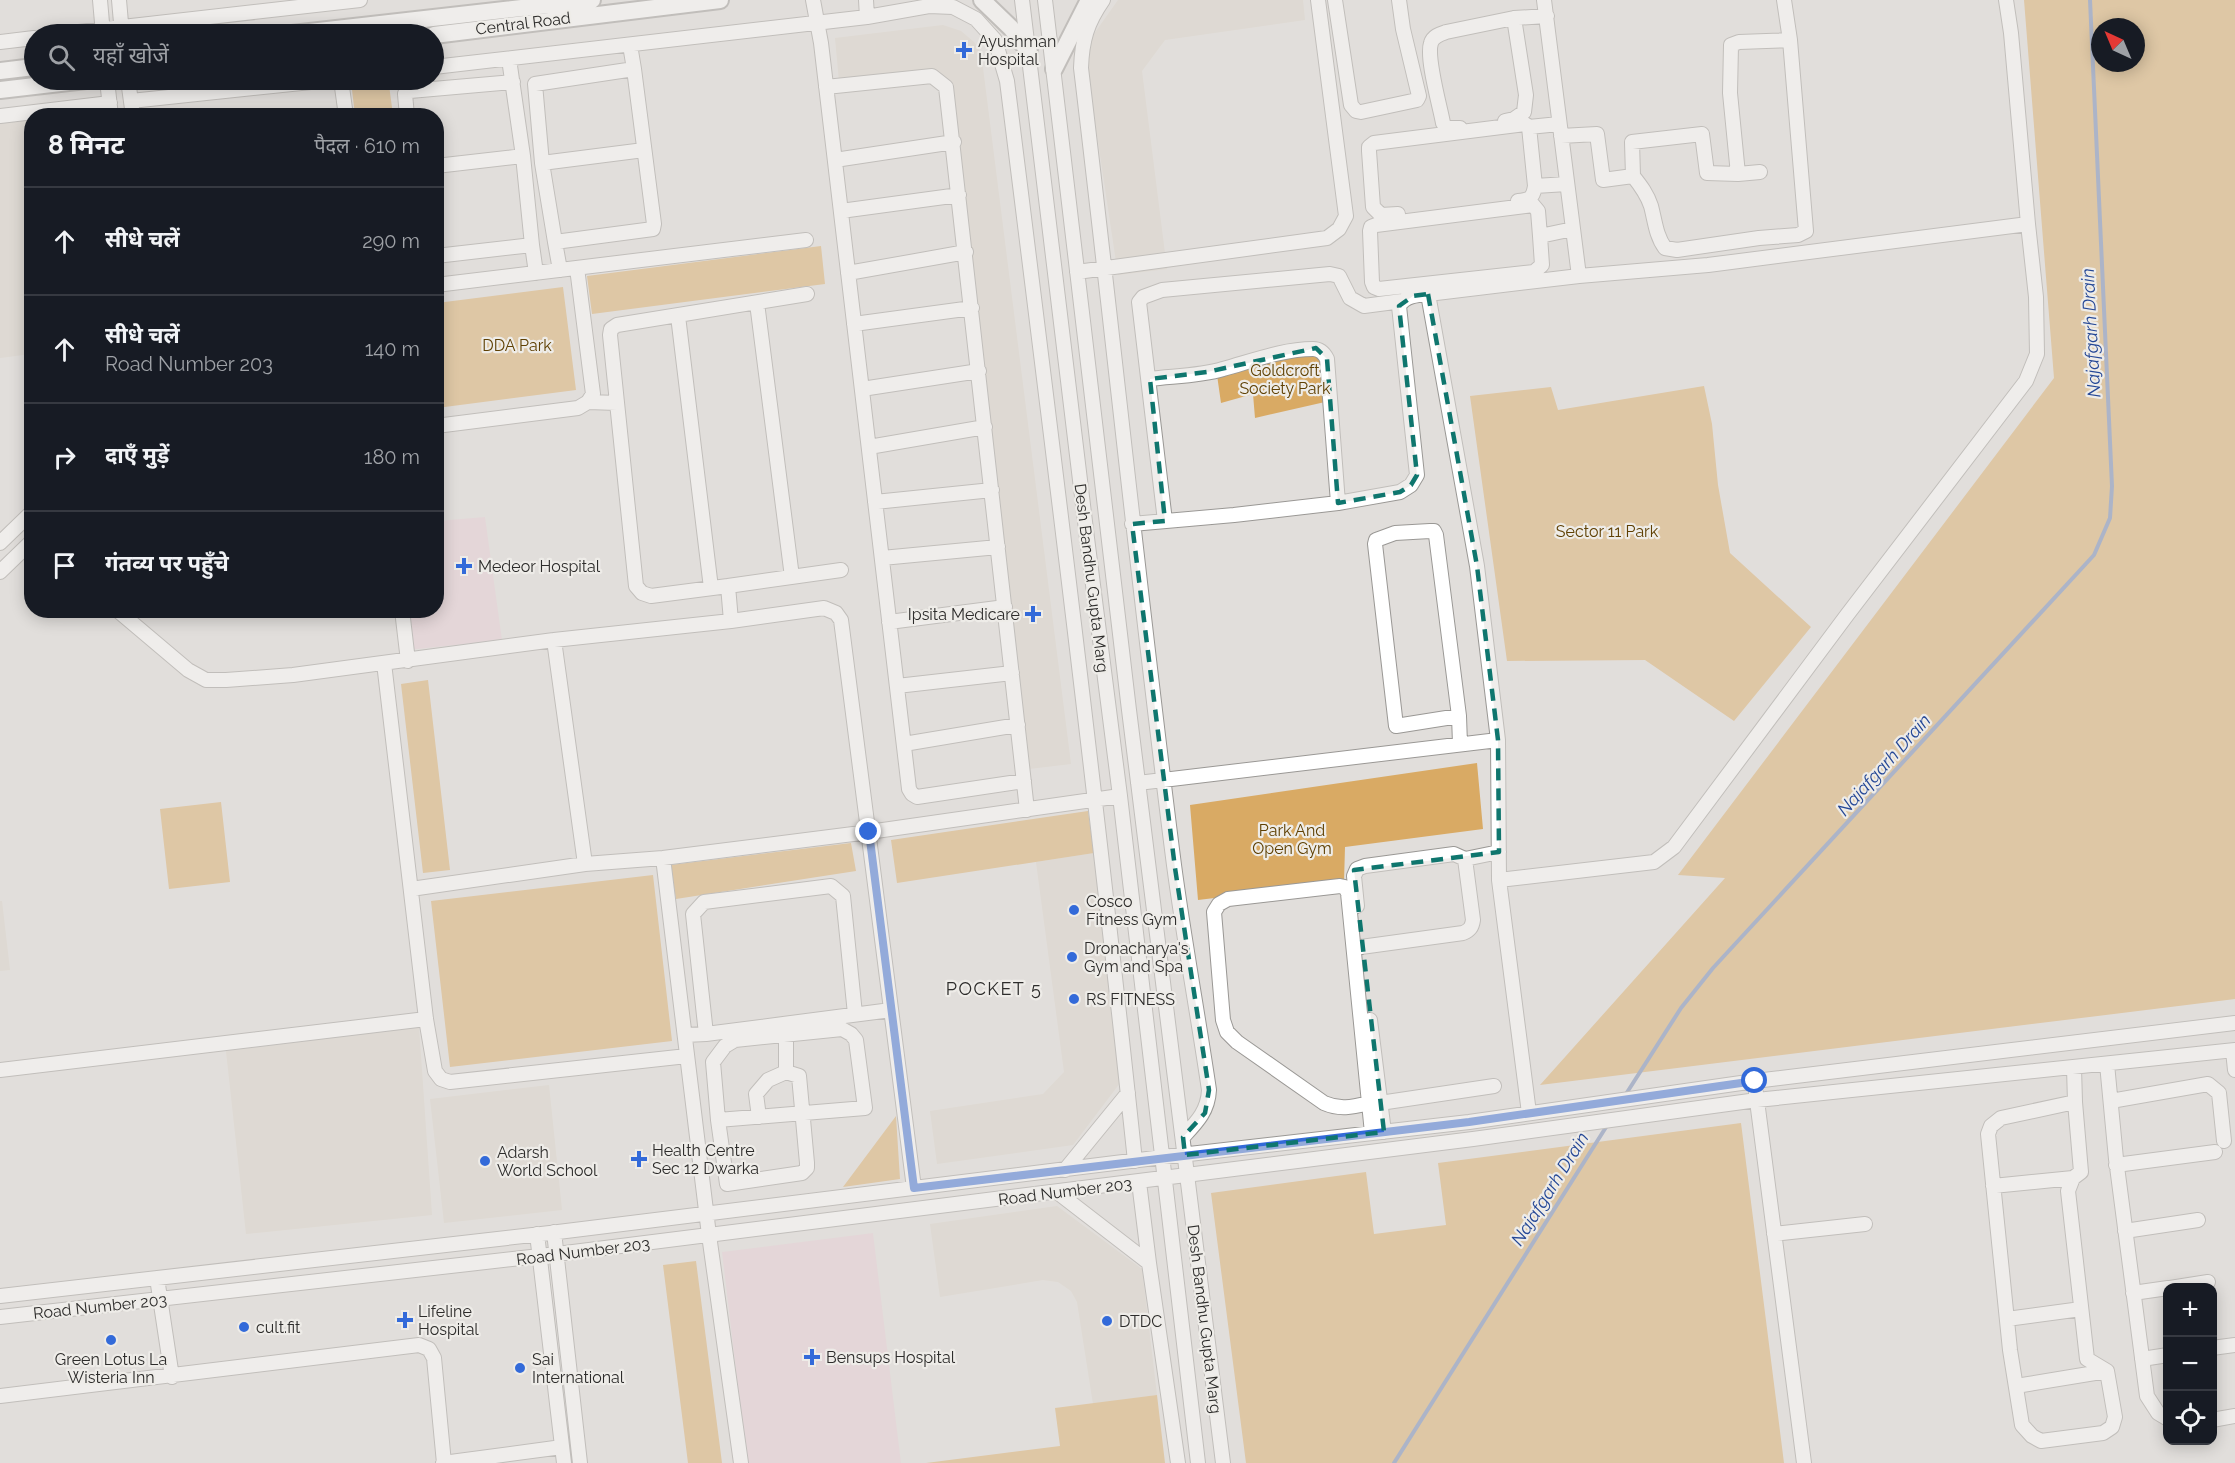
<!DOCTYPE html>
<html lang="hi">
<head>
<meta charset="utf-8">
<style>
  :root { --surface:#171b24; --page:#242831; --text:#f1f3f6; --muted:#9ea1a6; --line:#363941 }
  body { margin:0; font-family:Raleway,"Noto Sans Devanagari",sans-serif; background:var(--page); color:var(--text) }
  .controls { position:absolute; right:18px; bottom:18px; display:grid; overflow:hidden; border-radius:12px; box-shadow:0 3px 15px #0003 }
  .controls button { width:54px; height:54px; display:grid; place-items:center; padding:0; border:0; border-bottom:2px solid var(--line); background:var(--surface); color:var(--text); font:30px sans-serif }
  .compass { position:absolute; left:2091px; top:18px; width:54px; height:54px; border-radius:50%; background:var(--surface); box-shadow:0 3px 15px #0003; rotate:316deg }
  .stop { position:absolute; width:18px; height:18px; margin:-14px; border:4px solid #336ad9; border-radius:50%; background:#fff }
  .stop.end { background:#336ad9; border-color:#fff; box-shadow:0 2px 6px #0008 }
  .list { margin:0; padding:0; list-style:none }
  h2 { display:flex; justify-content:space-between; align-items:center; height:78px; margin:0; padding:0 24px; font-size:26px }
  h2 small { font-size:20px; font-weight:400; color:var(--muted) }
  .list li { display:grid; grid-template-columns:39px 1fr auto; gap:18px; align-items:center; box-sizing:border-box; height:108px; padding:0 24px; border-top:2px solid var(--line) }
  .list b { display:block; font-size:22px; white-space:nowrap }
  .list p { margin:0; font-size:20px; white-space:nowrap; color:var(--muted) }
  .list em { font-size:20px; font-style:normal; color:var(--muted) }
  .icon { flex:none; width:33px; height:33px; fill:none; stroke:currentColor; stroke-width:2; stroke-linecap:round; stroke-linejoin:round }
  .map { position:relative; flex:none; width:2235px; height:1463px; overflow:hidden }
  .search { position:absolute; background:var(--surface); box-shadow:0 3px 15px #0003; left:24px; top:24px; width:420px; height:66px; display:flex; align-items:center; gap:15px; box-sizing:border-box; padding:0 21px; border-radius:33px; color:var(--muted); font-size:22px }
  .panel { position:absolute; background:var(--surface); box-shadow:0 3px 15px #0003; left:24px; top:108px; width:420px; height:510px; border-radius:24px }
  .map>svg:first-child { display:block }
  .built { fill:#d9d3c9 }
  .medical { fill:#e6cdd6 }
  .green { fill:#d9aa64; fill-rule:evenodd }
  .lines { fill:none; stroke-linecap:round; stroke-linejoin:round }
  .stream { stroke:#6b82b1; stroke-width:4 }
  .minor-casing { stroke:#9a9895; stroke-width:16 }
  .major-casing { stroke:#9a9895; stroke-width:20 }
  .minor { stroke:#fff; stroke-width:14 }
  .major { stroke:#fff; stroke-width:16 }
  .route { stroke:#336ad9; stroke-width:8 }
  .marked { fill:none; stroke:#0f766e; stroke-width:4.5; stroke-dasharray:12 8; stroke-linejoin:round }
  .poi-dot { fill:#336ad9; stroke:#eeece8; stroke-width:2 }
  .labels { text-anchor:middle; stroke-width:4.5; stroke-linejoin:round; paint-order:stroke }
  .street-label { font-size:16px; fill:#2d2c2b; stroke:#eeece8 }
  .poi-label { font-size:16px; fill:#2d2c2b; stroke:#eeece8; text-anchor:start }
  .park-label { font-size:16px; fill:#5f4003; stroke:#eeece8 }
  .water-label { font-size:18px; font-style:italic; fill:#244796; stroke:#eeece8 }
  .neighbourhood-label { font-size:18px; letter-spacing:1.5px; fill:#2d2c2b; stroke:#eeece8 }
</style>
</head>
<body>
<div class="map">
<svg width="2235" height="1463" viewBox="0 0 2235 1463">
  <rect width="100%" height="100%" fill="#e1dedb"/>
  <path class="built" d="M1118 0H1303L1305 20 1165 40 1142 71 1167 269 1118 275 1084 48Z
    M943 25 961 31 974 42 981 52 1071 764 1029 769 951 87 929 72 839 81 835 38Z
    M31 118V354L0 358V121Z
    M1094 853 1120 1083 1073 1145 937 1164 930 1111 1043 1094 1064 1072 1036 862Z
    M0 901H2L10 970 0 971Z
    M419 1027 432 1215 246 1234 226 1051Z
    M549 1085 562 1210 444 1223 430 1099Z
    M1057 1206 1142 1269 1157 1395 1093 1404 1077 1302 1071 1291 1058 1282 1043 1280 940 1297 930 1224Z"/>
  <path class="medical" d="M485 517 502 640 408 650 403 611 436 610 437 521Z
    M873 1233 901 1463H747L722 1252Z"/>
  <path class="green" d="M2024 0H2235V999L1540 1085 1725 878 1678 875 2054 378ZM2100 27H2136V63H2100Z
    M389 85 393 115H355L352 90Z
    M821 246 825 284 592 314 587 276Z
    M563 287 576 390 437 408V303Z
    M1321 343 1325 402 1255 418 1253 394 1221 403 1216 368 1259 352Z
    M1704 386 1712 424 1718 485 1730 553 1811 627 1734 721 1645 660 1507 661 1470 396 1551 387 1558 410Z
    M428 680 450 870 423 873 401 684Z
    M1477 763 1483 829 1345 847 1344 882 1198 900 1190 805Z
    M221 802 230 882 169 889 160 809Z
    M1088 811 1094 853 897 883 891 840Z
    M851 843 856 871 676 899 670 865Z
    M653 875 672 1041 450 1067 431 901Z
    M896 1116 900 1179 843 1187Z
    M1741 1123 1784 1463H1246L1211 1193 1366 1172 1374 1234 1446 1225 1438 1163Z
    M696 1261 722 1463H688L663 1265Z
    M1157 1395 1165 1463H926L1060 1446 1055 1408Z"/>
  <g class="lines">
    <path class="stream" d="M1626 1094 1681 1008 1713 968 2094 555 2110 518 2112 486 2090 0
      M1394 1463 1608 1124"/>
    <defs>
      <path id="minor" d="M100 0 103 34
        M119 0 122 34
        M813 0 821 43 909 789 912 794 917 797 1024 781
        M866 0 867 17
        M1022 0 1087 538 1120 796 1198 1463
        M1045 0 1129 710 1223 1463
        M1103 0C1087 23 1082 40 1081 68 1113 334 1140 600 1174 865 1184 940 1198 1015 1209 1090 1208 1111 1197 1122 1183 1137
        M1335 0 1351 105 1356 111 1361 112 1417 100 1419 96 1403 29 1399 0
        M1544 0 1579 276
        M61 34 360 0
        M0 42 34 38
        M630 45 634 69 654 224 653 229 555 242 542 163 535 84 634 69
        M434 67 867 17 929 6 953 7 976 19 995 40 1007 81C1052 441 1097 801 1135 1161
        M107 80 111 116
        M128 80 133 116
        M341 80 346 116
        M826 87 932 76 946 87 1027 810
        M131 101 330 80
        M0 116 110 103
        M407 116 405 94 410 91 513 82
        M1505 121 1514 119 1524 112 1526 95 1514 18
        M1529 127 1559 124
        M1460 128H1446L1443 123C1440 106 1426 58 1431 43 1433 36 1440 34 1446 32L1514 18 1547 16
        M1561 136 1597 134 1603 180 1633 176 1632 142 1702 134 1707 173 1738 174 1760 172
        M835 160 954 142
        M542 163 644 150
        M436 166 523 156
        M1738 174 1730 93 1731 45 1739 42 1790 40
        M1633 176C1641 186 1647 194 1651 206 1655 221 1656 236 1665 248L1677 250 1759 238 1798 235 1806 231 1790 40 1784 0
        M1518 201C1530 200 1533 198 1535 186
        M841 211 959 195
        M1398 214 1381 215 1373 207 1369 151V147L1374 143 1525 124 1529 127 1535 186 1567 184
        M1540 236 1542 265 1534 272 1379 289 1374 287 1372 282 1370 231 1371 227 1376 225 1533 205 1538 211 1540 236 1573 229
        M555 242 560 270
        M532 245 536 273
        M436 256 532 245 523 156 509 59
        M1077 272 1327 238 1339 229 1346 216 1318 0
        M848 273 966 252
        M436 285 806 240
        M757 303 792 577
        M678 316 711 588
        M854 324 972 308
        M1150 379C1174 376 1200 376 1223 369 1252 361 1283 349 1313 349 1320 349 1324 353 1327 359L1338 503
        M862 389 979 371
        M588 402 617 403
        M436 426 578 408 588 402 593 394 577 268
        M869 447 985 427
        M875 502 992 490
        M1165 521 1139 302 1143 297 1162 290 1330 274 1339 276 1350 298 1364 306 1402 301
        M1132 524 1234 515 1338 503 1400 492 1411 485 1417 475 1399 306C1405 296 1416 295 1428 294
        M1430 531H1434L1436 535 1459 716 1396 726 1375 544 1376 540 1395 533Z
        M0 543 32 512
        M882 558 998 547
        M0 572 32 541
        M728 586 841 570
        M117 610 188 670 206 680H226L293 675 554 640 731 621 824 608 836 613 841 620 914 1188
        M402 610 408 661
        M731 621 728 586 651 596 642 593 636 586 610 335 611 329 617 325 807 294
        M889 622 1005 607
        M554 640 585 864
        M384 663 426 1019 435 1071 441 1079 450 1082 687 1056
        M897 686 1012 673
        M1459 716 1460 744
        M904 744 1018 725
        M1138 783 1498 740
        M663 858 709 1235 741 1463
        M1465 859 1499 852
        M1499 880 1654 862 1674 847 1847 615 2026 381 2037 354 2036 297 2028 224 2011 33 2006 0
        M411 889 585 864 663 858 869 832 1120 796
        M1357 906 1354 876 1357 869 1365 866 1454 854 1465 859 1473 920C1472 927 1470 930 1463 933L1361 947
        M1370 1020 1384 1132
        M706 1034 891 1010
        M685 1035 706 1034 693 914 704 902 831 886 843 896 855 1014
        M2233 1051 2235 1070
        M2107 1064 2116 1159 2147 1396 2158 1413 2168 1419
        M2074 1068 2075 1102 2001 1118 1991 1126 1988 1134 2010 1350 2022 1425 2032 1436 2041 1441 2103 1433 2112 1427 2115 1417 2107 1371 2087 1359 2068 1191 2073 1178 2081 1172 2075 1102
        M0 1070 426 1019
        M1756 1093 1804 1463
        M2111 1101 2208 1084 2219 1093 2224 1141
        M1369 1103C1352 1107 1340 1110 1324 1103L1237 1042 1227 1032 1223 1020 1214 912 1219 904 1228 899 1340 886 1345 887 1348 893 1372 1133
        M1380 1103 1494 1086
        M1529 1113 1499 880 1498 740 1477 566 1428 294 1579 276 1708 265 2028 224
        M759 1117 756 1094 768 1080 786 1072V1036
        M718 1120 865 1108 856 1040 851 1034 842 1029 735 1040 725 1046 713 1062 718 1120 727 1184 802 1173 807 1168V1163L799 1076 786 1072
        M2116 1165 2215 1152
        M1065 1170 1128 1093
        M1139 1182 1149 1263 1178 1463
        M1993 1186 2073 1178
        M1057 1192 1149 1263
        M2125 1231 2198 1220
        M554 1232 580 1463
        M537 1234 564 1463
        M1774 1234 1865 1224
        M157 1278 172 1377
        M2170 1288 2208 1282
        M2133 1293 2168 1288
        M0 1296 550 1233 1163 1157 1469 1122 1755 1081 2235 1023
        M0 1317 557 1254 1473 1139 1757 1100 2235 1050
        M2007 1319 2081 1309
        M2212 1348 2235 1345
        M2142 1359 2168 1355
        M2016 1386 2107 1371
        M0 1396 419 1345 429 1349 434 1358 444 1463
        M2212 1420 2235 1416
        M443 1463 562 1447"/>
      <path id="major" d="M982 0 1011 28 1029 52
        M292 34 592 0
        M434 35 720 0
        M1054 69 1089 0
        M0 71 34 67
        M0 90 86 80"/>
    </defs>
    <use href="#minor" class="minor-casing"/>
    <use href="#major" class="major-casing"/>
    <use href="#minor" class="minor"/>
    <use href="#major" class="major"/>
  </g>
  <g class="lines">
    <path class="route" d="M869 832 914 1188 1469 1122 1755 1081"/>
  </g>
  <path d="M0 0H2235V1463H0ZM1428 294 1477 566 1498 740 1499 852 1354 870 1384 1132 1185 1155 1183 1137 1205 1113 1209 1090 1175 868 1132 524 1165 521 1150 379 1207 372 1316 348 1327 359 1338 503 1400 492 1411 485 1417 475 1399 306 1413 296Z" fill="#e1dedb" fill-opacity=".55" fill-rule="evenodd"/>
  <path class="marked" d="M1428 294 1477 566 1498 740 1499 852 1354 870 1384 1132 1185 1155 1183 1137 1205 1113 1209 1090 1175 868 1132 524 1165 521 1150 379 1207 372 1316 348 1327 359 1338 503 1400 492 1411 485 1417 475 1399 306 1413 296Z"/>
  <g class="poi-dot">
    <path d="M961 41h6v6h6v6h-6v6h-6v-6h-6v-6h6z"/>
    <path d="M461 557h6v6h6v6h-6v6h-6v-6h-6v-6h6z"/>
    <path d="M1030 605h6v6h6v6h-6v6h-6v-6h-6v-6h6z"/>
    <circle cx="1074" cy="910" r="6"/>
    <circle cx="1072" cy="957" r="6"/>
    <circle cx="1074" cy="999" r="6"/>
    <path d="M636 1150h6v6h6v6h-6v6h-6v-6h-6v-6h6z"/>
    <circle cx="485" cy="1161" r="6"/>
    <path d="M402 1311h6v6h6v6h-6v6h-6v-6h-6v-6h6z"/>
    <circle cx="1107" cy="1321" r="6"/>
    <circle cx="244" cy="1327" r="6"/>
    <circle cx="111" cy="1340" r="6"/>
    <path d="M809 1348h6v6h6v6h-6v6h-6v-6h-6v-6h6z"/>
    <circle cx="520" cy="1368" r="6"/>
  </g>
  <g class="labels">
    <g class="street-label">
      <text transform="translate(523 23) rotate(-7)" y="6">Central Road</text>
      <text transform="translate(1092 578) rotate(83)" y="6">Desh Bandhu Gupta Marg</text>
      <text transform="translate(1065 1191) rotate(-7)" y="6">Road Number 203</text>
      <text transform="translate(583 1251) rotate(-7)" y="6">Road Number 203</text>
      <text transform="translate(100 1306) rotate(-6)" y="6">Road Number 203</text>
      <text transform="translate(1205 1319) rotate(83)" y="6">Desh Bandhu Gupta Marg</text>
    </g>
    <g class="poi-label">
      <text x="978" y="47">Ayushman<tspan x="978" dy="18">Hospital</tspan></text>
      <text x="478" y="572">Medeor Hospital</text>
      <text x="1020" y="620" text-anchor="end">Ipsita Medicare</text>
      <text x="1086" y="907">Cosco<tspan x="1086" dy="18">Fitness Gym</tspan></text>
      <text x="1084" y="954">Dronacharya's<tspan x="1084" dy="18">Gym and Spa</tspan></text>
      <text x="1086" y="1005">RS FITNESS</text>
      <text x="652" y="1156">Health Centre<tspan x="652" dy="18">Sec 12 Dwarka</tspan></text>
      <text x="497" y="1158">Adarsh<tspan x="497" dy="18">World School</tspan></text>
      <text x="418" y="1317">Lifeline<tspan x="418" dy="18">Hospital</tspan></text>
      <text x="1119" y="1327">DTDC</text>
      <text x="256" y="1333">cult.fit</text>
      <text x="826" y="1363">Bensups Hospital</text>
      <text x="111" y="1365" text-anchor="middle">Green Lotus La<tspan x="111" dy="18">Wisteria Inn</tspan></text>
      <text x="532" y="1365">Sai<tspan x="532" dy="18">International</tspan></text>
    </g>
    <g class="park-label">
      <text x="517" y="351">DDA Park</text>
      <text x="1285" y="376">Goldcroft<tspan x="1285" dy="18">Society Park</tspan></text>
      <text x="1607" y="537">Sector 11 Park</text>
      <text x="1292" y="836">Park And<tspan x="1292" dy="18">Open Gym</tspan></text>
    </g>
    <g class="water-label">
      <text transform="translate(2091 333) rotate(-93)" y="6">Najafgarh Drain</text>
      <text transform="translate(1884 765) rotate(-48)" y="6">Najafgarh Drain</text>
      <text transform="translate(1550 1189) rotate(-58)" y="6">Najafgarh Drain</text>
    </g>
    <g class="neighbourhood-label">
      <text x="994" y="995">POCKET 5</text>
    </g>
  </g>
</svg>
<div class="controls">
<button>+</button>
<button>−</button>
<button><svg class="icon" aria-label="locate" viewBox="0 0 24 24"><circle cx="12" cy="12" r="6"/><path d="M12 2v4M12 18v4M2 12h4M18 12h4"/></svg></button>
</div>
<svg class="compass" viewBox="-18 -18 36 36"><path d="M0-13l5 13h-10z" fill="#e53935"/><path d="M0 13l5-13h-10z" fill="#9ea1a6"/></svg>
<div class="stop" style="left:1755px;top:1081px"></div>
<div class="stop end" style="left:869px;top:832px"></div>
<div class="search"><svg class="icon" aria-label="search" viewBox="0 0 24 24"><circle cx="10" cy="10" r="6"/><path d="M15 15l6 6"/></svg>यहाँ खोजें</div>
<section class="panel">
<h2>8 मिनट<small>पैदल · 610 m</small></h2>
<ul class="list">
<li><svg class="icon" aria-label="ahead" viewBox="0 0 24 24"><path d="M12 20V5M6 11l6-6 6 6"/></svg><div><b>सीधे चलें</b></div><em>290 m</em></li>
<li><svg class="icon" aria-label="ahead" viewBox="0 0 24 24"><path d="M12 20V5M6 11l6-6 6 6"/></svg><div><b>सीधे चलें</b><p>Road Number 203</p></div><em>140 m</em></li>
<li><svg class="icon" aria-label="right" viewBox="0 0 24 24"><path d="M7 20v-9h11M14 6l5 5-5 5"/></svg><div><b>दाएँ मुड़ें</b></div><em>180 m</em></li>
<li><svg class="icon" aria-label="arrive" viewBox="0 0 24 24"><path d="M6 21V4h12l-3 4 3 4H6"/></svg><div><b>गंतव्य पर पहुँचे</b></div></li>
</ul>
</section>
</div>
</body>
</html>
